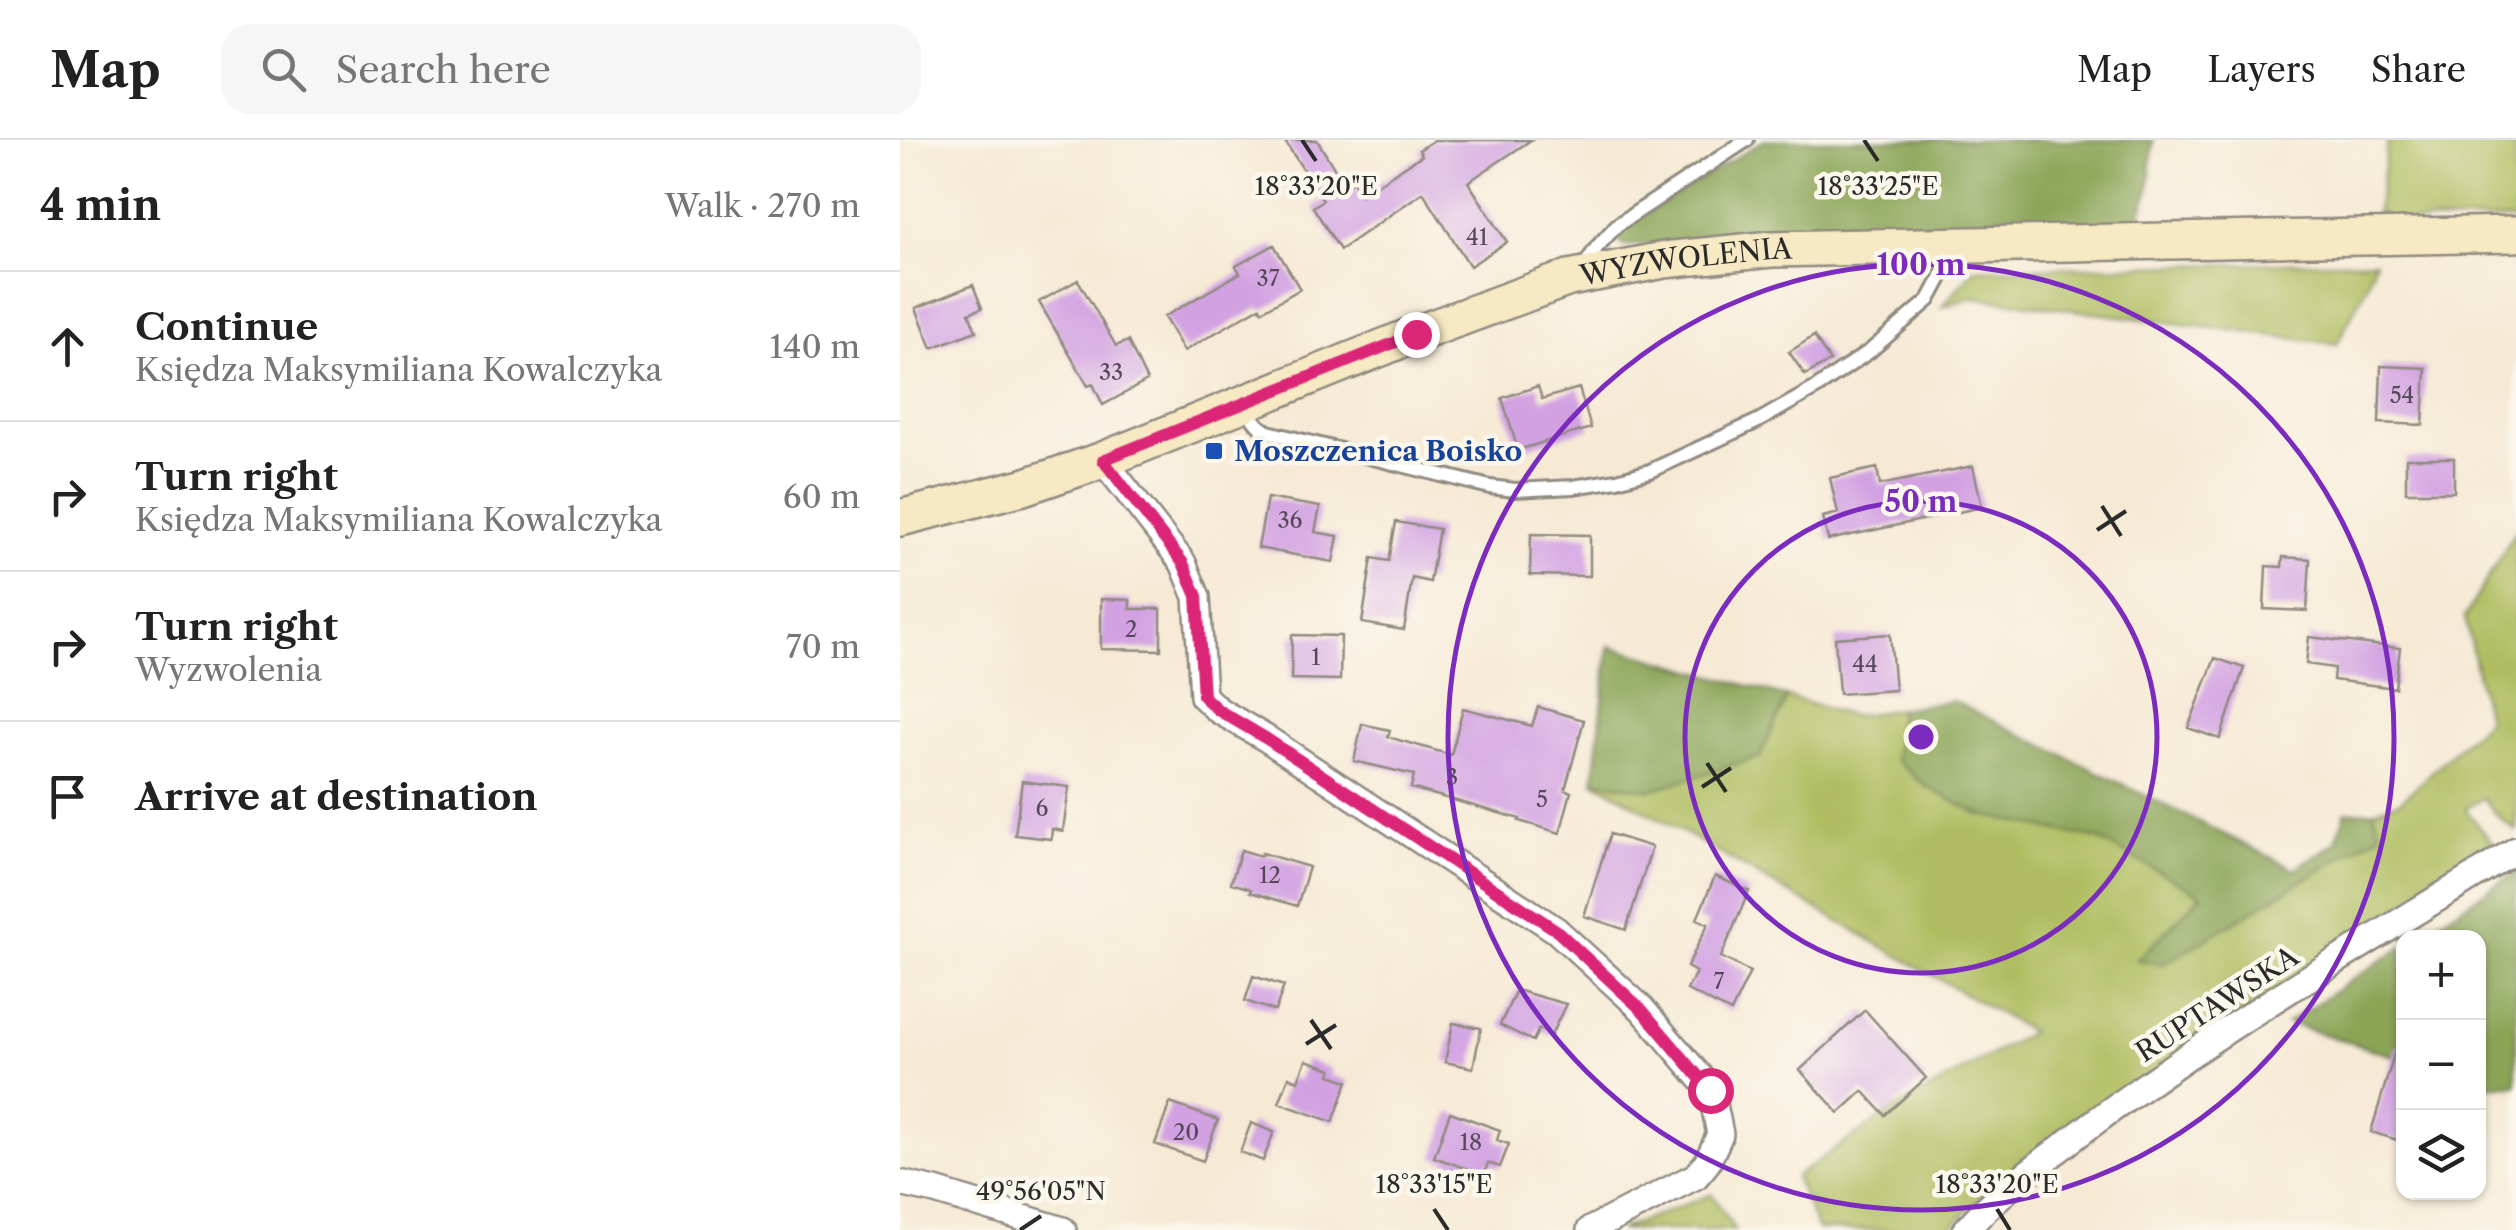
<!DOCTYPE html>
<html lang="en">
<head>
<meta charset="utf-8">
<style>
  :root { --surface:#fff; --page:#f6f6f6; --text:#222; --muted:#767676; --line:#e0e0e0 }
  body { margin:0; font-family:"Libre Caslon Text",serif; background:var(--page); color:var(--text) }
  .controls { position:absolute; right:30px; bottom:30px; display:grid; overflow:hidden; border-radius:20px; box-shadow:0 2px 8px #0004 }
  .controls button { width:90px; height:90px; display:grid; place-items:center; padding:0; border:0; border-bottom:2px solid var(--line); background:var(--surface); color:var(--text); font:50px sans-serif }
  .stop { position:absolute; width:30px; height:30px; margin:-22px; border:8px solid #db2777; border-radius:50%; background:#fff }
  .stop.end { background:#db2777; border-color:#fff; box-shadow:0 2px 10px #0008 }
  .list { margin:0; padding:0; list-style:none }
  h2 { display:flex; justify-content:space-between; align-items:center; height:130px; margin:0; padding:0 40px; font-size:42px }
  h2 small { font-size:32px; font-weight:400; color:var(--muted) }
  .list li { display:grid; grid-template-columns:65px 1fr auto; gap:30px; align-items:center; box-sizing:border-box; height:150px; padding:0 40px; border-top:2px solid var(--line) }
  .list b { display:block; font-size:38px; white-space:nowrap }
  .list p { margin:0; font-size:32px; white-space:nowrap; color:var(--muted) }
  .list em { font-size:32px; font-style:normal; color:var(--muted) }
  .icon { flex:none; width:55px; height:55px; fill:none; stroke:currentColor; stroke-width:2; stroke-linecap:round; stroke-linejoin:round }
  .map { position:relative; flex:none; width:1616px; height:1090px; overflow:hidden }
  header { display:flex; align-items:center; gap:60px; box-sizing:border-box; height:140px; padding:0 50px; background:var(--surface); border-bottom:2px solid var(--line) }
  header strong { font-size:48px }
  nav { display:flex; gap:55px; margin-inline-start:auto; font-size:35px }
  .search { width:700px; height:90px; background:var(--page); display:flex; align-items:center; gap:25px; box-sizing:border-box; padding:0 35px; border-radius:30px; color:var(--muted); font-size:38px }
  main { display:flex }
  aside { flex:1; background:var(--surface) }
  .map>svg:first-child { display:block }
  .green { fill:#afbd60; stroke:#6d7446; stroke-width:2.5 }
  .forest { fill:#8ba456; stroke:#5b6840; stroke-width:2.5 }
  .building { fill:#d2a1e2 }
  .lines { fill:none; stroke-linecap:round; stroke-linejoin:round }
  .lane-casing { stroke:#908a80; stroke-width:18 }
  .street-casing { stroke:#908a80; stroke-width:30 }
  .secondary-casing { stroke:#908a80; stroke-width:40 }
  .lane { stroke:#fff; stroke-width:12 }
  .street { stroke:#fff; stroke-width:25 }
  .secondary { stroke:#f6e9c3; stroke-width:35 }
  .route { stroke:#db2777; stroke-width:12 }
  .ticks { fill:none; stroke:#2b2b2b; stroke-width:4 }
  .ring { fill:none; stroke:#7b2cbf; stroke-width:5 }
  .transit-dot { fill:#1a4fb4; stroke:#fbf7ec; stroke-width:4 }
  .labels { text-anchor:middle; stroke-width:9; stroke-linejoin:round; paint-order:stroke }
  .number-label { font-size:22px; fill:#554859 }
  .street-label { font-size:28px; fill:#2b2b2b; stroke:#fbf7ec }
  .transit-label { font-size:28px; font-weight:bold; fill:#164399; stroke:#fbf7ec; text-anchor:start }
  .ticks-label { font-size:25px; text-anchor:middle; fill:#2b2b2b; stroke:#fbf7ec; stroke-width:9; stroke-linejoin:round; paint-order:stroke }
  .centre { fill:#7b2cbf; stroke:#fbf7ec; stroke-width:5 }
  .ring-label { font-size:30px; text-anchor:middle; font-weight:bold; fill:#7b2cbf; stroke:#fbf7ec; stroke-width:9; stroke-linejoin:round; paint-order:stroke }
</style>
</head>
<body>
<header>
<strong>Map</strong>
<div class="search"><svg class="icon" aria-label="search" viewBox="0 0 24 24"><circle cx="10" cy="10" r="6"/><path d="M15 15l6 6"/></svg>Search here</div>
<nav><a>Map</a><a>Layers</a><a>Share</a></nav>
</header>
<main>
<aside>
<h2>4 min<small>Walk · 270 m</small></h2>
<ul class="list">
<li><svg class="icon" aria-label="ahead" viewBox="0 0 24 24"><path d="M12 20V5M6 11l6-6 6 6"/></svg><div><b>Continue</b><p>Księdza Maksymiliana Kowalczyka</p></div><em>140 m</em></li>
<li><svg class="icon" aria-label="right" viewBox="0 0 24 24"><path d="M7 20v-9h11M14 6l5 5-5 5"/></svg><div><b>Turn right</b><p>Księdza Maksymiliana Kowalczyka</p></div><em>60 m</em></li>
<li><svg class="icon" aria-label="right" viewBox="0 0 24 24"><path d="M7 20v-9h11M14 6l5 5-5 5"/></svg><div><b>Turn right</b><p>Wyzwolenia</p></div><em>70 m</em></li>
<li><svg class="icon" aria-label="arrive" viewBox="0 0 24 24"><path d="M6 21V4h12l-3 4 3 4H6"/></svg><div><b>Arrive at destination</b></div></li>
</ul>
</aside>
<div class="map">
<svg width="1616" height="1090" viewBox="0 0 1616 1090">
  <rect width="100%" height="100%" fill="#fbf7ec"/>
  <filter id="ink" filterUnits="userSpaceOnUse"><feTurbulence type="fractalNoise" baseFrequency=".01" numOctaves="2"/><feDisplacementMap in="SourceGraphic" scale="20" xChannelSelector="R" yChannelSelector="G"/><feConvolveMatrix kernelMatrix="1 2 1 2 8 2 1 2 1" color-interpolation-filters="sRGB"/></filter>
  <filter id="wash" filterUnits="userSpaceOnUse"><feTurbulence type="fractalNoise" baseFrequency=".0048" numOctaves="4" result="noise"/><feDisplacementMap in="SourceGraphic" scale="40" xChannelSelector="R" yChannelSelector="G"/><feGaussianBlur stdDeviation="2.25" result="paint"/><feColorMatrix in="noise" values="0 0 0 0 0 0 0 0 0 0 0 0 0 0 0 0 0 1.4 0 .05"/><feComposite in="paint" operator="in"/></filter>
  <g filter="url(#wash)">
    <rect width="100%" height="100%" fill="#f6ead5"/>
    <path class="green" d="M1488 0H1616V80L1475 83Z
      M1475 121 1467 145 1437 204 1073 157 1042 167 1074 129Z
      M1616 390V691L1599 677 1583 658 1565 669 1596 707 1592 711 1537 742 1454 797 1085 1054 1048 1090H918L895 1037 985 975 1131 892 694 641 709 506 952 576 1053 561 1395 729 1436 702 1446 672 1462 675 1501 661 1587 580 1565 477Z
      M812 1054 835 1090H719Z"/>
    <path class="forest" d="M864 0H1253L1249 49 1236 89 886 94 724 106 718 99 720 90Z
      M709 506 887 557 860 617 751 650 694 641Z
      M1053 561 1394 729 1436 702 1446 672 1474 671 1480 694 1264 824 1237 820 1302 755 1198 699 1078 674 1027 647 995 620 999 569Z
      M1616 731V945H1588L1579 942 1578 798 1516 797Z
      M1503 806V919L1387 883Z"/>
    <g id="blocks">
      <path class="building" d="M384 0H417L445 46 453 41 461 55 522 15 519 10 534 0H631L568 42 607 102 570 126 523 52 440 110 413 67 423 60Z
        M374 105 400 149 362 171 360 167 284 211 264 177 340 133 336 126Z
        M178 140 216 206 228 201 247 241 203 265 193 244 188 246 139 162Z
        M73 145 82 168 69 173 76 191 32 208 16 168Z
        M914 196 930 221 905 235 889 212Z
        M1481 226 1526 228 1523 285 1479 283Z
        M638 246 642 259 679 248 691 288 618 310 602 258Z
        M1506 318H1554V352H1506Z
        M1073 326 1082 367 928 400 923 377 938 373 930 338 977 328 980 345Z
        M367 358 420 367 415 392 438 396 433 422 358 408Z
        M496 382 539 389 530 442 512 438 504 490 462 483 472 418 489 421Z
        M631 394 690 395V436L630 435Z
        M1383 417 1410 419 1407 471 1364 469 1366 426 1382 427Z
        M201 459 230 460V469H261V510L201 509Z
        M990 494 995 550 939 554 935 498Z
        M392 495 441 496 440 540 391 539Z
        M1409 497 1500 508 1495 548 1433 540 1434 528 1406 524Z
        M1315 518 1344 528 1320 599 1288 588Z
        M638 567 684 580 665 650 671 652 660 693 619 681 620 679 511 648 514 635 454 621 462 584 490 590 488 597 551 615 563 568 632 586Z
        M122 641 169 647 163 691 152 689 151 699 115 695Z
        M710 694 752 707 726 790 684 776Z
        M341 710 361 716 362 713 409 727 397 766 350 752 351 749 331 743Z
        M815 736 849 751 821 817 850 832 831 872 787 850 796 832 787 827 808 784 797 779Z
        M353 836 384 846 375 871 345 861Z
        M616 850 666 864 651 895 639 889 633 901 600 885Z
        M965 870 1026 938 985 975 963 951 939 973 900 930Z
        M553 883 581 888 573 928 545 922Z
        M1497 905 1504 906V1002L1471 992Z
        M406 920 432 929 430 935 448 941 433 982 379 963 389 937 398 941Z
        M270 963 318 980 303 1021 255 1004Z
        M550 972 600 990 597 1000 609 1004 600 1027 588 1023 584 1035 534 1017Z
        M351 983 374 992 363 1021 340 1012Z"/>
    </g>
  </g>
  <g filter="url(#ink)">
    <use href="#blocks" fill-opacity="0" stroke="#908a80" stroke-width="2.5"/>
    <g class="lines">
      <defs>
        <path id="lane" d="M683 128 697 107 717 85 847 0
          M347 266C352 278 356 286 368 292L590 347 615 350 673 347 717 340 750 331 858 281 916 248 970 211 1029 160 1042 136 1048 109"/>
        <path id="street" d="M203 320 283 423 297 457 303 556 318 570 367 599 656 790 742 869 811 950 820 994 807 1023 796 1036 690 1090
          M0 1043 35 1051 163 1090
          M1066 1090C1100 1050 1147 1019 1188 987 1324 885 1472 800 1616 710"/>
        <g id="secondary">
          <path id="s1" d="M0 378 123 347 203 320 516 194 669 138 764 120 872 109 1616 94"/>
        </g>
      </defs>
      <use href="#lane" class="lane-casing"/>
      <use href="#street" class="street-casing"/>
      <use href="#secondary" class="secondary-casing"/>
      <use href="#lane" class="lane"/>
      <use href="#street" class="street"/>
      <use href="#secondary" class="secondary"/>
    </g>
  </g>
  <g class="lines" filter="url(#ink)">
    <path class="route" d="M516 194 203 320 283 423 297 456 303 556 318 570 367 599 656 790 742 870 810 950"/>
  </g>
  <path class="ticks" d="M402 0 416 21M964 0 978 21M1202 366 1221 396M1197 390 1226 371M807 623 826 652M802 647 831 628M411 880 431 909M406 904 436 885M534 1069 548 1090M1097 1069 1110 1090M120 1090 141 1076"/>
  <g class="ring">
    <circle cx="1021" cy="597" r="236"/>
    <circle cx="1021" cy="597" r="473"/>
  </g>
  <rect class="transit-dot" x="304" y="301" width="20" height="20" rx="5"/>
  <g class="labels">
    <g class="number-label">
      <text x="577" y="105">41</text>
      <text x="368" y="146">37</text>
      <text x="211" y="240">33</text>
      <text x="1502" y="263">54</text>
      <text x="390" y="388">36</text>
      <text x="231" y="497">2</text>
      <text x="416" y="525">1</text>
      <text x="965" y="532">44</text>
      <text x="552" y="645">3</text>
      <text x="642" y="667">5</text>
      <text x="142" y="676">6</text>
      <text x="370" y="743">12</text>
      <text x="819" y="849">7</text>
      <text x="286" y="1000">20</text>
      <text x="571" y="1010">18</text>
    </g>
    <g class="street-label">
      <text dy="10" stroke="none"><textPath href="#s1" startOffset="830">WYZWOLENIA</textPath></text>
      <text transform="translate(1317 864) rotate(-33)" y="10">RUPTAWSKA</text>
    </g>
    <g class="transit-label">
      <text x="334" y="321">Moszczenica Boisko</text>
    </g>
  </g>
  <g class="ticks-label">
    <text x="416" y="55">18°33'20"E</text>
    <text x="978" y="55">18°33'25"E</text>
    <text x="534" y="1053">18°33'15"E</text>
    <text x="1097" y="1053">18°33'20"E</text>
    <text x="141" y="1060">49°56'05"N</text>
  </g>
  <circle cx="1021" cy="597" r="15" class="centre"/>
  <g class="ring-label">
    <text x="1021" y="135">100 m</text>
    <text x="1021" y="372">50 m</text>
  </g>
</svg>
<div class="controls">
<button>+</button>
<button>−</button>
<button><svg class="icon" aria-label="layers" viewBox="0 0 24 24"><path d="M12 4l9 5-9 5-9-5zM3 14l9 5 9-5"/></svg></button>
</div>
<div class="stop" style="left:810px;top:950px"></div>
<div class="stop end" style="left:516px;top:194px"></div>
</div>
</main>
</body>
</html>
